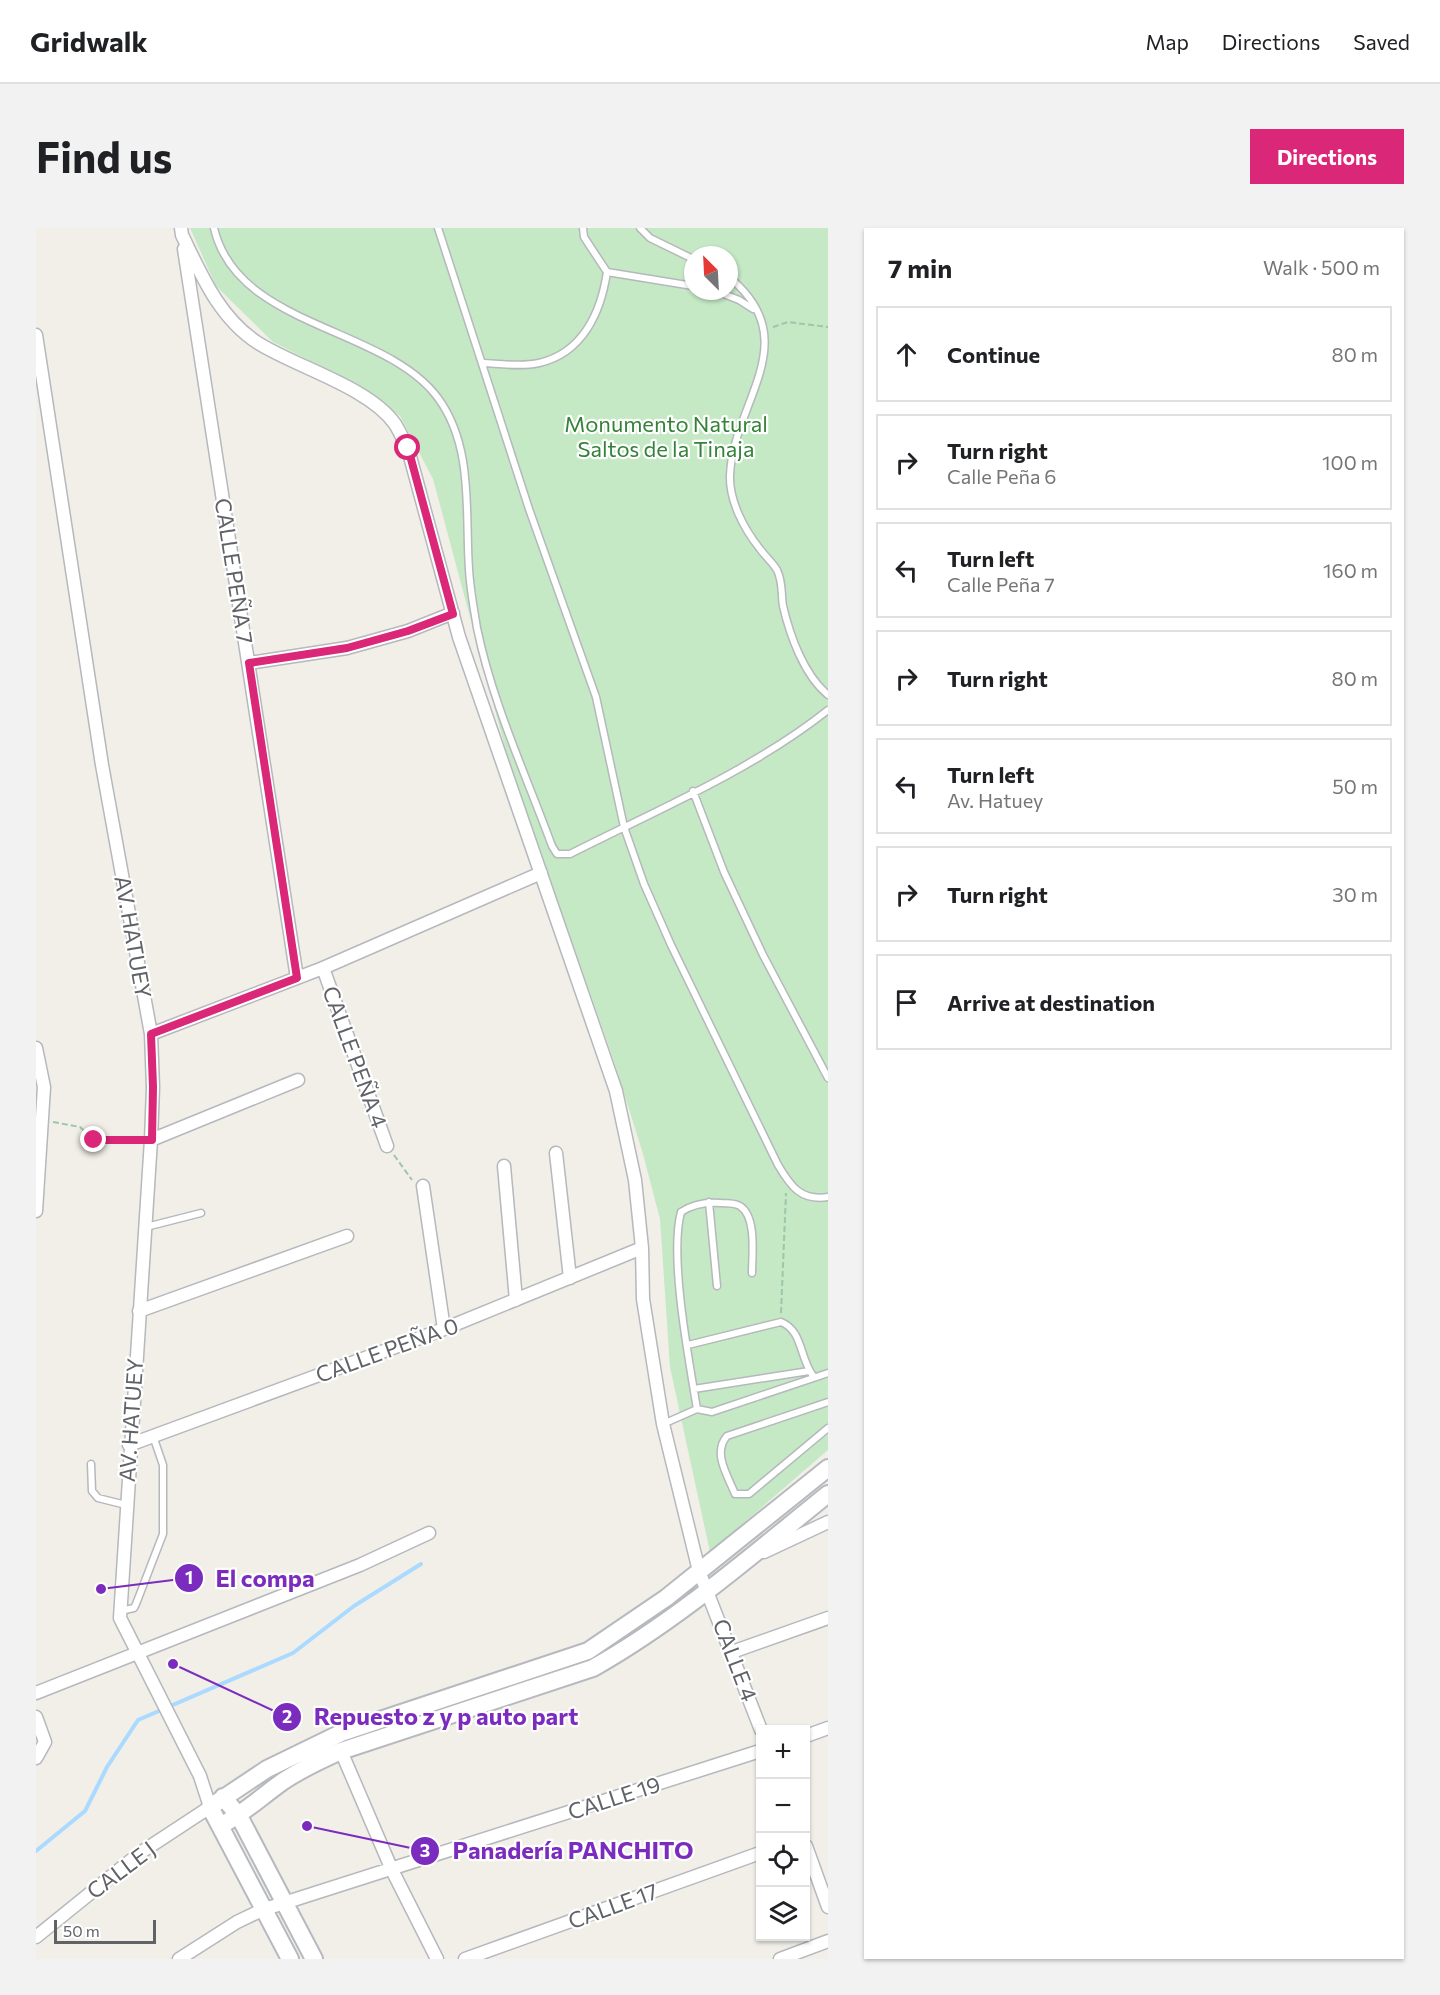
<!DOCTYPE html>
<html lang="en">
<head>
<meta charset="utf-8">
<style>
  :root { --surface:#fff; --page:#f2f2f2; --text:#202124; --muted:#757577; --line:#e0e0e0; --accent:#db2777 }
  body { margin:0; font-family:Commissioner,sans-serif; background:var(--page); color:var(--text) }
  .controls { position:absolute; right:18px; bottom:18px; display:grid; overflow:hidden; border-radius:0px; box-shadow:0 2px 4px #0004 }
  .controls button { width:54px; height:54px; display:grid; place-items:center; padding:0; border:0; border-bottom:2px solid var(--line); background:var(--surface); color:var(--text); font:30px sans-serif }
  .compass { position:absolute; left:648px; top:18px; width:54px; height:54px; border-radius:50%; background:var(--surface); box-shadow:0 2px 4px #0004; rotate:336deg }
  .scale { position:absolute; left:18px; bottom:15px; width:102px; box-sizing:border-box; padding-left:6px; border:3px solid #5f6368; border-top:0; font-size:16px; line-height:21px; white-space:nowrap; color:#5f6368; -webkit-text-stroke:4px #fff; paint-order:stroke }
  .stop { position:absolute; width:18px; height:18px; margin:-14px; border:4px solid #db2777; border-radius:50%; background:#fff }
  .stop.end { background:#db2777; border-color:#fff; box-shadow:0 2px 6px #0008 }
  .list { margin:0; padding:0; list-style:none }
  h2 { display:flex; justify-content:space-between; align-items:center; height:78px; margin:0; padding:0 24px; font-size:26px }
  h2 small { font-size:20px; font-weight:400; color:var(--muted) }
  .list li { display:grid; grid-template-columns:39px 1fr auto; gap:18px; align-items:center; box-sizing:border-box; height:96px; margin:0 12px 12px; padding:0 12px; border:2px solid var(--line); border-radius:0px }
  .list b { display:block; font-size:22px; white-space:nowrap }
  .list p { margin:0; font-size:20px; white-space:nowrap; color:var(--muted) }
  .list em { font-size:20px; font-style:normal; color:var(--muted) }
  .icon { flex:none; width:33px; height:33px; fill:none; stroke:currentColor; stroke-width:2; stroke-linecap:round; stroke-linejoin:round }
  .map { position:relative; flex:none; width:792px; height:1731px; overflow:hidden; border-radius:0px }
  header { display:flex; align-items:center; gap:36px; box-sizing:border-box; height:84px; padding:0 30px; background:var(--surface); border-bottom:2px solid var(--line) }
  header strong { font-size:28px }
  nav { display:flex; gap:33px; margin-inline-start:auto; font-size:21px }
  .intro { display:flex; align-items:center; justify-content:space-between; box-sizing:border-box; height:144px; padding:0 36px }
  h1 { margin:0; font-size:42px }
  .button { padding:15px 27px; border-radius:0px; background:var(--accent); color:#fff; font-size:21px; font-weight:700 }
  main { display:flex; gap:36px; padding:0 36px }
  aside { flex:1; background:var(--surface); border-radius:0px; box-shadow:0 2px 4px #0004 }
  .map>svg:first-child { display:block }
  .green { fill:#c5e8c5; fill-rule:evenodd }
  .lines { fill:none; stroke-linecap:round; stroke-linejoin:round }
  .stream { stroke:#aadaff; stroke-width:4 }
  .service-casing { stroke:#b5b8bc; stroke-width:9 }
  .minor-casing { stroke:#b5b8bc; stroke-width:15 }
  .secondary-casing { stroke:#b6babf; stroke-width:20 }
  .path { stroke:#9cc7a9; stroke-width:2; stroke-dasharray:6 3; stroke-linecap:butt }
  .service { stroke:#fff; stroke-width:6 }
  .minor { stroke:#fff; stroke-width:12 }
  .secondary { stroke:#fff; stroke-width:16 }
  .route { stroke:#db2777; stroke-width:8 }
  .labels { text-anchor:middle; stroke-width:4.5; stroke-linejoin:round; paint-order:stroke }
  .park-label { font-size:22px; fill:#348238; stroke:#fff }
  .street-label { font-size:22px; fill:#5f6368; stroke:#fff }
  .leader { fill:none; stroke:#7b2cbf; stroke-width:2 }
  .callout-dot { fill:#7b2cbf; stroke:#fff; stroke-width:2 }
  .mark-label { font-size:18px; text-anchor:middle; font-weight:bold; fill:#fff }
  .callout-label { font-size:24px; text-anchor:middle; font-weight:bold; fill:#7b2cbf; stroke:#fff; stroke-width:4.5; stroke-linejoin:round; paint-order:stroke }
</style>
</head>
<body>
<header>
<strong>Gridwalk</strong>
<nav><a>Map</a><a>Directions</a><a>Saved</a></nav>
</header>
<div class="intro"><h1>Find us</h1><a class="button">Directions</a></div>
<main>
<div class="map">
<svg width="792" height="1731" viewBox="0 0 792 1731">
  <rect width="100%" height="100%" fill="#f1efe8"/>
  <path class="green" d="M154 0H792V1222L674 1324 634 1139 624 991 607 926 577 830 474 538 397 251 364 188 324 158 237 114 180 58ZM657 27H693V63H657Z"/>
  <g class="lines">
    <path class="stream" d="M0 1623 49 1583 71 1539 102 1492 257 1425 318 1378 385 1336"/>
    <defs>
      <path id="service" d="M178 0C201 100 349 98 402 170 438 219 429 285 433 341 434 361 438 381 441 400 456 474 490 547 516 618L521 626H534C621 582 715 543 792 482
        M402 0 493 281 560 469 588 599 608 656 635 717 742 937C755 959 765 973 792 969
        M604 0 614 10 657 31
        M571 44 657 58
        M693 49C771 113 697 174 694 247 693 273 708 301 724 321 729 328 737 335 741 342 747 354 745 366 747 378 754 408 768 447 792 467
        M680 63 703 72 717 81
        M448 135C465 136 486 139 503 135 547 125 565 84 571 44L548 9 547 0
        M657 563 688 644 727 727 792 850
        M673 974 681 1058
        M110 999 165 985
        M716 1045C716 1027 721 989 704 978 699 975 691 975 685 975 671 974 657 976 645 984 633 1029 653 1132 661 1181L676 1184 792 1145
        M652 1117 745 1094C767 1102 764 1133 778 1149
        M658 1161 773 1143
        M792 1174 691 1208C676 1225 692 1248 699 1266H713L792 1200
        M627 1196 661 1181
        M55 1236 56 1263 62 1270 90 1277
        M84 1383 98 1380 100 1376 127 1306V1237L117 1208"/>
      <path id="minor" d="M145 0 146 7C165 46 183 90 222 115 260 139 333 159 359 196 364 204 368 213 372 221L423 409 580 863 599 952 606 1020 607 1071 627 1196 663 1343 725 1502
        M148 21 261 750
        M0 107 66 537 115 806 117 859 115 912 84 1390 164 1548 174 1579 104 1625 0 1709
        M213 435 311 420 372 403 417 385
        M287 740 351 918
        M115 806 287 740 505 645
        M0 820 8 859 0 983
        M115 912 262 852
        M520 925 534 1050
        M468 938 480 1072
        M387 958 408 1101
        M103 1083 311 1008
        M93 1217 408 1101 606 1020
        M728 1324 792 1294
        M696 1424 792 1390
        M0 1465 324 1337 393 1305
        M0 1489 9 1514 0 1530
        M770 1508 792 1500
        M305 1523 356 1642 401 1731
        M770 1618 792 1679
        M143 1731 201 1694 226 1682 724 1523
        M429 1731 724 1625
        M744 1731 792 1713"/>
      <path id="secondary" d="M187 1569 203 1588 278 1731
        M184 1598C207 1586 225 1569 246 1554 265 1541 285 1532 305 1523L557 1440C642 1392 716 1327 792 1266
        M254 1731 174 1579 231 1541 305 1505 552 1423 630 1370 792 1240"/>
    </defs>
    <use href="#service" class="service-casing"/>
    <use href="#minor" class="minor-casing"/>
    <use href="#secondary" class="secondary-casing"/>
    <path class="path" d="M737 99 752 94 792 99
      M17 894 44 899 58 912H104
      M358 927 376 952
      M745 1085 750 965"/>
    <use href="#service" class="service"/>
    <use href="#minor" class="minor"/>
    <use href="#secondary" class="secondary"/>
  </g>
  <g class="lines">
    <path class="route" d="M58 912H116L117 859 115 806 261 750 213 435 311 420 372 403 417 386 372 220"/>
  </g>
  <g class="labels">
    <g class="park-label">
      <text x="630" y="204">Monumento Natural<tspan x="630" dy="25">Saltos de la Tinaja</tspan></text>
    </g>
    <g class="street-label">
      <text transform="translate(198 343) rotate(81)" y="8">CALLE PEÑA 7</text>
      <text transform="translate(97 709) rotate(80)" y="8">AV. HATUEY</text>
      <text transform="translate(319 829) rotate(70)" y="8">CALLE PEÑA 4</text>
      <text transform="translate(351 1122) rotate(-20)" y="8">CALLE PEÑA 0</text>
      <text transform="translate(95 1192) rotate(-86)" y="8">AV. HATUEY</text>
      <text transform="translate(699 1432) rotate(69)" y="8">CALLE 4</text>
      <text transform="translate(578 1570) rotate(-18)" y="8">CALLE 19</text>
      <text transform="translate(85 1642) rotate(-37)" y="8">CALLE J</text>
      <text transform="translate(577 1678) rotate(-20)" y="8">CALLE 17</text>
    </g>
  </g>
  <path class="leader" d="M65 1361L153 1350M137 1436L251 1489M271 1598L389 1623"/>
  <g class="callout-dot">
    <circle cx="65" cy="1361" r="6"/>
    <circle cx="137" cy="1436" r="6"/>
    <circle cx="271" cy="1598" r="6"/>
    <circle cx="153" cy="1350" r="15"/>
    <circle cx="251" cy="1489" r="15"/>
    <circle cx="389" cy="1623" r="15"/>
  </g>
  <g class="mark-label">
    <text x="153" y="1356">1</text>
    <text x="251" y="1495">2</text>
    <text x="389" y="1629">3</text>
  </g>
  <g class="callout-label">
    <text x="229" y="1359">El compa</text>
    <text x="410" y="1497">Repuesto z y p auto part</text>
    <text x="537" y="1631">Panadería PANCHITO</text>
  </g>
</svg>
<div class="controls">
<button>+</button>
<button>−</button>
<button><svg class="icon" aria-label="locate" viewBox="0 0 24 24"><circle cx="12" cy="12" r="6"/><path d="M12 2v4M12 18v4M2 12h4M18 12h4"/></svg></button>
<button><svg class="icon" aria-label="layers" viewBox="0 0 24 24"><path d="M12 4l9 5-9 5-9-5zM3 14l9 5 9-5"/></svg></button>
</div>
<svg class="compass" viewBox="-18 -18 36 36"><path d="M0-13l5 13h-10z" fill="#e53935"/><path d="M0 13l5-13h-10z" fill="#757577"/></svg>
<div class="scale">50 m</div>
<div class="stop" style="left:372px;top:220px"></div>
<div class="stop end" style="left:58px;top:912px"></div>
</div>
<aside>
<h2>7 min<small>Walk · 500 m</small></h2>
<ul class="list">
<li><svg class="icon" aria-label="ahead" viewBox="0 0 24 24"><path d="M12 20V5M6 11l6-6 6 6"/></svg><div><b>Continue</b></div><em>80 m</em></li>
<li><svg class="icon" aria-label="right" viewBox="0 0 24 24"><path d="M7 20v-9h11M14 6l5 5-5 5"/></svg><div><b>Turn right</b><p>Calle Peña 6</p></div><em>100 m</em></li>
<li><svg class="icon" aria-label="left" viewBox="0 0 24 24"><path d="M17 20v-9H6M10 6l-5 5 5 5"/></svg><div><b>Turn left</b><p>Calle Peña 7</p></div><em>160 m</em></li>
<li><svg class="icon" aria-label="right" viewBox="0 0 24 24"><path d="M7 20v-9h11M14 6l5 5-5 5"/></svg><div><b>Turn right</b></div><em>80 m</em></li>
<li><svg class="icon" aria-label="left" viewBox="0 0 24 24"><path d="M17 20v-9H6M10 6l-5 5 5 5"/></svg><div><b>Turn left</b><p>Av. Hatuey</p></div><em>50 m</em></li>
<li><svg class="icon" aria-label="right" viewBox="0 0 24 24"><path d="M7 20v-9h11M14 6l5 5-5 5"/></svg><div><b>Turn right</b></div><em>30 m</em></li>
<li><svg class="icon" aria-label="arrive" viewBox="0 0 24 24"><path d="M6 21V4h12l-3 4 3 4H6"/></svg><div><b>Arrive at destination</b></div></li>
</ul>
</aside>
</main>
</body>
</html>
